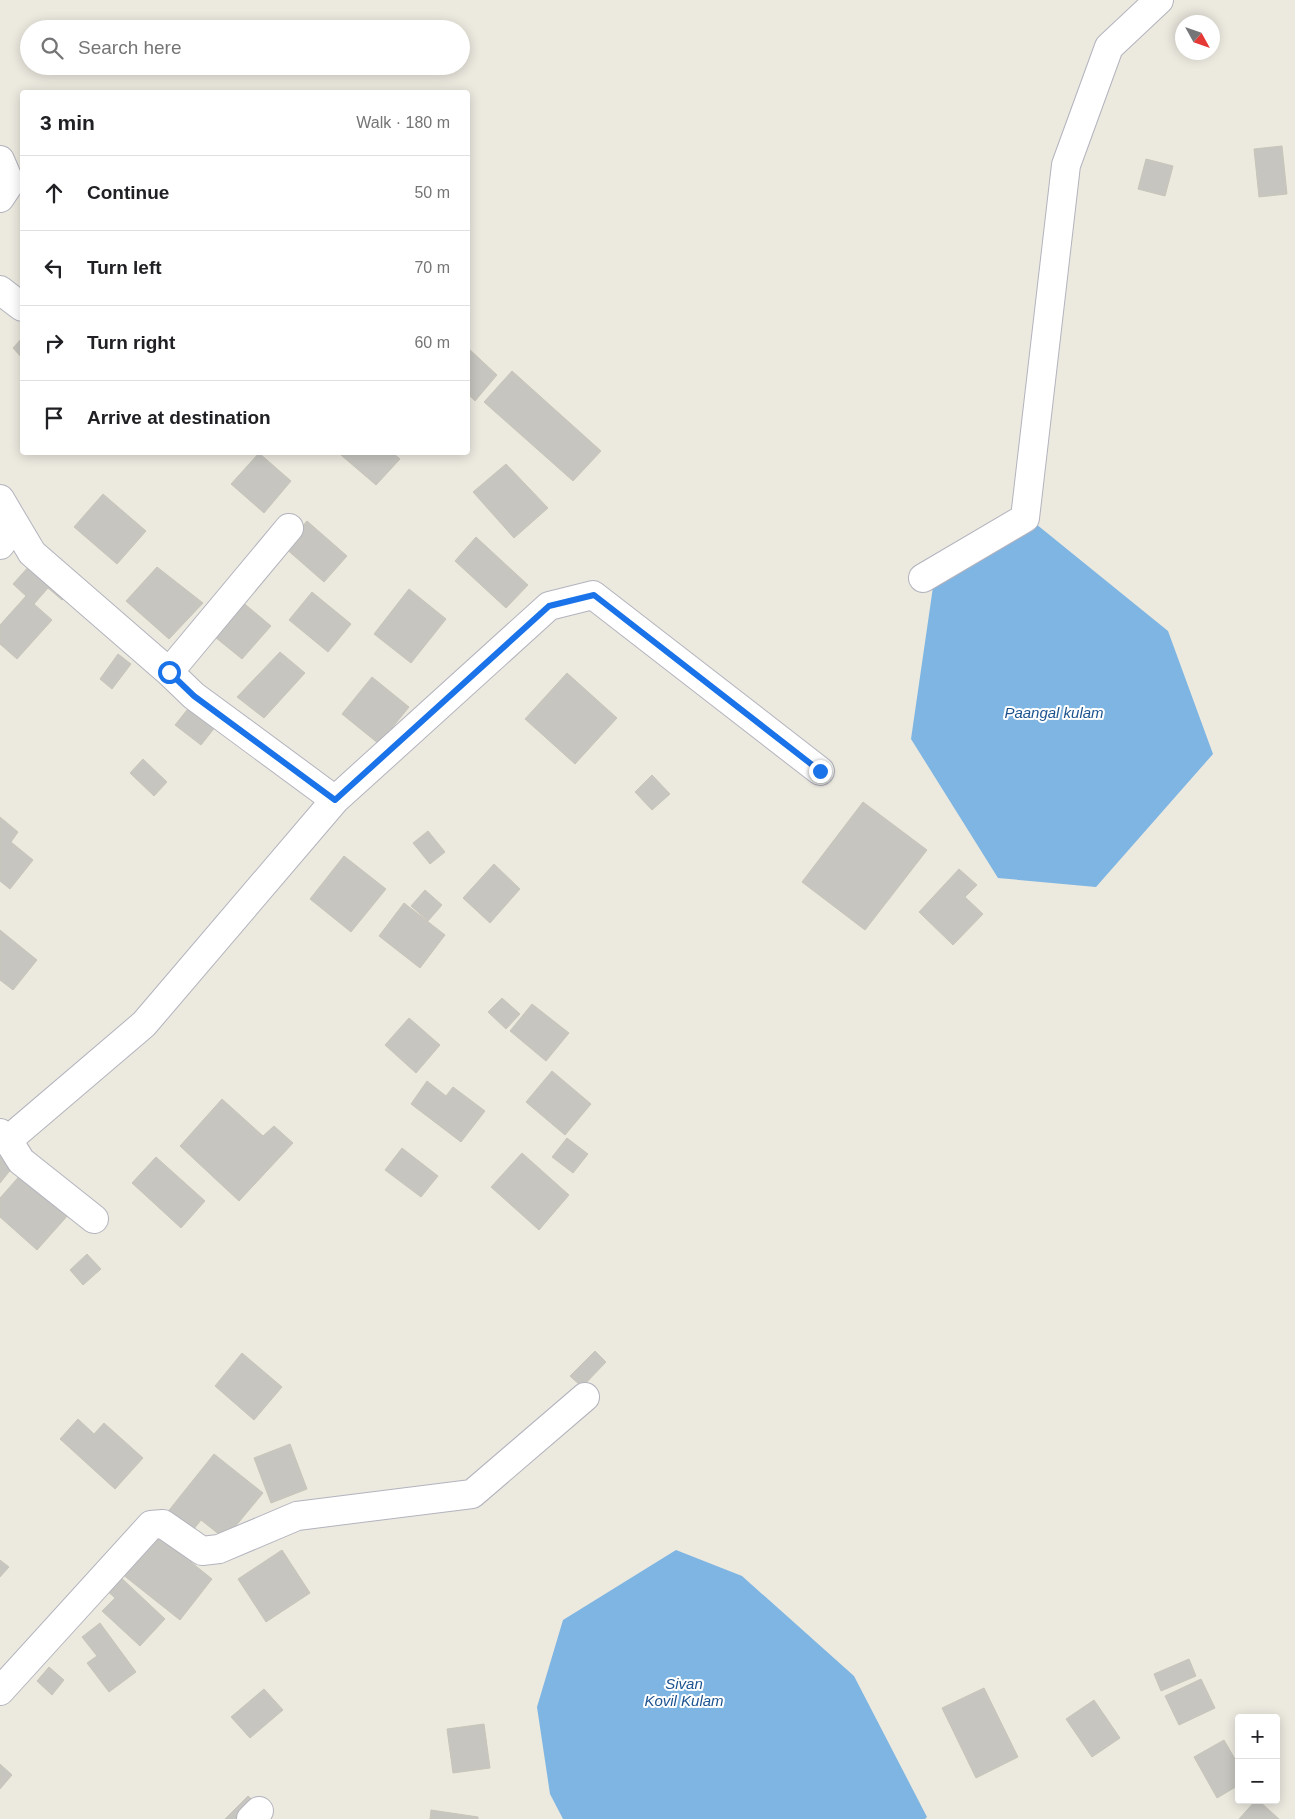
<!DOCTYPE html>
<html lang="en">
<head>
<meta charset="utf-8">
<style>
  :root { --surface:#fff; --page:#f2f2f2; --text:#202124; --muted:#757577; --line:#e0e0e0 }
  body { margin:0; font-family:Arial,sans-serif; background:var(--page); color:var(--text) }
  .controls { position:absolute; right:15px; bottom:15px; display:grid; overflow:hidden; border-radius:5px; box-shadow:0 2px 12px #0003 }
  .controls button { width:45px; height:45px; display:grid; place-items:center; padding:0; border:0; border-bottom:1px solid var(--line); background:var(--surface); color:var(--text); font:25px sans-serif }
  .compass { position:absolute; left:1175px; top:15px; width:45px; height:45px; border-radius:50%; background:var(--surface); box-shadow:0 2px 12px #0003; rotate:130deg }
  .stop { position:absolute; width:15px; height:15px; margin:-11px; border:4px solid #1a73e8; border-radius:50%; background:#fff }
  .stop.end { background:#1a73e8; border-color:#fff; box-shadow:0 1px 5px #0008 }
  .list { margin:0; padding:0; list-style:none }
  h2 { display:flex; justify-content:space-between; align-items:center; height:65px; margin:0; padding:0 20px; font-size:21px }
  h2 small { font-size:16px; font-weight:400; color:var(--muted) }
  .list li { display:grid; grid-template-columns:32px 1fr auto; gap:15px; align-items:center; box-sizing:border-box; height:75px; padding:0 20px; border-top:1px solid var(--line) }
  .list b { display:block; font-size:19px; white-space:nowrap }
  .list em { font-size:16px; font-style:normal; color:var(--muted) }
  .icon { flex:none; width:28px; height:28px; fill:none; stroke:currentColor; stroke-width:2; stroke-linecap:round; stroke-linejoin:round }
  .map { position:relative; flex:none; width:1295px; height:1819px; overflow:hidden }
  .search { position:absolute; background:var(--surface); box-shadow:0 2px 12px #0003; left:20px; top:20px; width:450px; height:55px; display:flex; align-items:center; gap:12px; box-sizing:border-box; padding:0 18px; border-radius:28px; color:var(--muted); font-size:19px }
  .panel { position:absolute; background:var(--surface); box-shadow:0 2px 12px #0003; left:20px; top:90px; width:450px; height:365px; border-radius:5px }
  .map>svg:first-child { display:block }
  .water { fill:#7eb5e2 }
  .building { fill:#c7c5bf; stroke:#c7c5b9 }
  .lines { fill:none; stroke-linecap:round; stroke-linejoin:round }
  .street-casing { stroke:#b3b3be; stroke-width:30 }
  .street { stroke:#fff; stroke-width:28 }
  .route { stroke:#1a73e8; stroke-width:6 }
  .labels { text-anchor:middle; stroke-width:4; stroke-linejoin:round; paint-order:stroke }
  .water-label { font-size:15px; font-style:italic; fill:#1c538f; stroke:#fff }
</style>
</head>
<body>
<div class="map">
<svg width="1295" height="1819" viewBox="0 0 1295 1819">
  <rect width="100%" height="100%" fill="#ece9df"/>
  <path class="water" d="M1036 524 1168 631 1213 754 1096 887 998 878 911 739 933 587Z
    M676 1550 742 1576 854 1676 927 1817 925 1819H563L550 1794 537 1707 563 1620Z"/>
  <path class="building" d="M1282 146 1287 194 1259 197 1254 149Z
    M1146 159 1173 166 1165 196 1138 189Z
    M22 338V358L13 348Z
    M468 348 497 375 475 401 468 394Z
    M512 371 601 451 573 481 484 402Z
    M343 452H392L400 459 376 485 341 455Z
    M259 453 291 481 264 513 231 484Z
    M506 464 548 508 514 538 473 492Z
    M103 494 146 531 117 564 74 527Z
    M307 521 347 556 324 582 284 547Z
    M476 537 528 585 506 608 455 561Z
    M39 555 74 587 62 600 48 588 34 604 52 620 17 659 0 644V625L26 596 13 584Z
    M157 567 203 603 169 639 126 601Z
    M409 589 446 619 411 663 374 634Z
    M312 592 351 624 328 652 289 620Z
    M240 600 271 626 242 659 210 633Z
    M280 652 305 673 264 718 237 697Z
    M118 654 131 664 112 689 100 679Z
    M567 673 617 718 575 764 525 719Z
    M372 677 409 707 379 744 342 714Z
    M191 705 216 726 201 745 175 725Z
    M143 759 167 782 154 796 130 773Z
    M652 775 670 794 652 810 635 792Z
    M863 802 927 850 865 930 802 882Z
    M0 817 18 832 11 842 33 860 10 889 0 881Z
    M428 831 445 852 430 864 413 843Z
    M344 856 386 889 351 932 310 899Z
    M494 864 520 889 490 923 463 898Z
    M959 869 977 885 965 897 983 914 953 945 919 912Z
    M425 890 442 905 428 921 411 906Z
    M404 903 445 935 420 968 379 936Z
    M0 930 37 960 13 990 0 980Z
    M502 998 520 1014 506 1029 488 1012Z
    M532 1004 569 1033 546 1061 510 1031Z
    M409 1018 440 1045 416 1073 385 1045Z
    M552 1071 591 1104 565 1135 526 1102Z
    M427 1081 446 1096 453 1087 485 1111 461 1142 411 1104Z
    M222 1099 263 1136 274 1126 293 1143 239 1201 180 1146Z
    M567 1138 588 1154 573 1173 552 1157Z
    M402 1148 438 1176 421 1197 385 1170Z
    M0 1151 16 1163 0 1183Z
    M522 1153 569 1195 539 1230 491 1187Z
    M156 1157 205 1201 181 1228 132 1183Z
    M23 1172 69 1214 37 1250 0 1217V1198Z
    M87 1254 101 1269 83 1285 70 1270Z
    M595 1351 606 1362 582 1387 570 1376Z
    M242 1353 282 1387 254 1420 215 1386Z
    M78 1419 94 1434 104 1423 143 1458 115 1489 60 1439Z
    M290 1444 307 1489 271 1503 254 1458Z
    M214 1454 263 1493 225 1539 201 1520 190 1534 166 1514Z
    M155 1533 212 1579 180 1620 122 1574Z
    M282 1550 310 1593 266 1622 238 1579Z
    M0 1560 9 1567 0 1577Z
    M116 1573 165 1619 140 1646 102 1611 115 1598 103 1587Z
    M100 1623 136 1672 109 1692 87 1663 97 1656 82 1637Z
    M1189 1659 1196 1676 1161 1691 1154 1674Z
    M49 1667 64 1680 52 1695 37 1681Z
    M1201 1679 1215 1708 1179 1725 1165 1696Z
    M984 1688 1018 1757 976 1778 942 1708Z
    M264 1689 283 1710 250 1738 231 1717Z
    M1094 1700 1120 1738 1092 1757 1066 1719Z
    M484 1724 490 1768 453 1773 447 1729Z
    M1224 1740 1239 1766V1785L1217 1798 1194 1757Z
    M0 1764 12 1775 0 1789Z
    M248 1796 256 1803 240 1819H225Z
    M1256 1800H1258L1279 1819H1239Z
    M431 1810 478 1817V1819H430Z"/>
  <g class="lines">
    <defs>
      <path id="street" d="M0 160 10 183 0 198
        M0 290 22 307
        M0 499 32 553 169 672 194 696 335 800
        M0 545 15 525
        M923 578 1025 518 1066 165 1109 47 1159 0
        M169 672 289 528
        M0 1133 8 1140 21 1161 94 1219
        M8 1140 144 1024 335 800 549 606 593 595 820 771
        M0 1691 151 1525 163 1524 202 1551 219 1549 297 1516 472 1494 585 1397
        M251 1819 259 1811"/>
    </defs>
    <use href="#street" class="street-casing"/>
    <use href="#street" class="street"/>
  </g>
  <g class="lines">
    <path class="route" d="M169 672 194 696 335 800 549 606 594 595 820 771"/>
  </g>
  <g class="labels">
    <g class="water-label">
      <text x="1054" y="718">Paangal kulam</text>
      <text x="684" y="1689">Sivan<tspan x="684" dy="17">Kovil Kulam</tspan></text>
    </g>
  </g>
</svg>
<div class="controls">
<button>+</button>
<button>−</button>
</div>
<svg class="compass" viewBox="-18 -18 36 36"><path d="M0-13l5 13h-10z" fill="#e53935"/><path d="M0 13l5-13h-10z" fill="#757577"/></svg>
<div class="stop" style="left:169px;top:672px"></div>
<div class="stop end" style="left:820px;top:771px"></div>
<div class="search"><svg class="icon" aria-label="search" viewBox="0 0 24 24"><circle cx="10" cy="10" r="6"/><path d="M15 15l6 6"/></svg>Search here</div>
<section class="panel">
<h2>3 min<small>Walk · 180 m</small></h2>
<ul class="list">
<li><svg class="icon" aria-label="ahead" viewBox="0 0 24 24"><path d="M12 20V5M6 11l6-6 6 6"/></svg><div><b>Continue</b></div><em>50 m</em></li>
<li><svg class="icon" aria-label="left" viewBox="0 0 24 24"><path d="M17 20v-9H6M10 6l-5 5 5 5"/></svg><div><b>Turn left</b></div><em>70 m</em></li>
<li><svg class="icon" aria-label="right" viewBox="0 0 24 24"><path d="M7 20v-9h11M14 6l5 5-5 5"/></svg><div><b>Turn right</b></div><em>60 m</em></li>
<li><svg class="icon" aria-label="arrive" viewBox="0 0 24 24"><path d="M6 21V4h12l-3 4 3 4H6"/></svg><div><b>Arrive at destination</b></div></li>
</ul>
</section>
</div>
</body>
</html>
